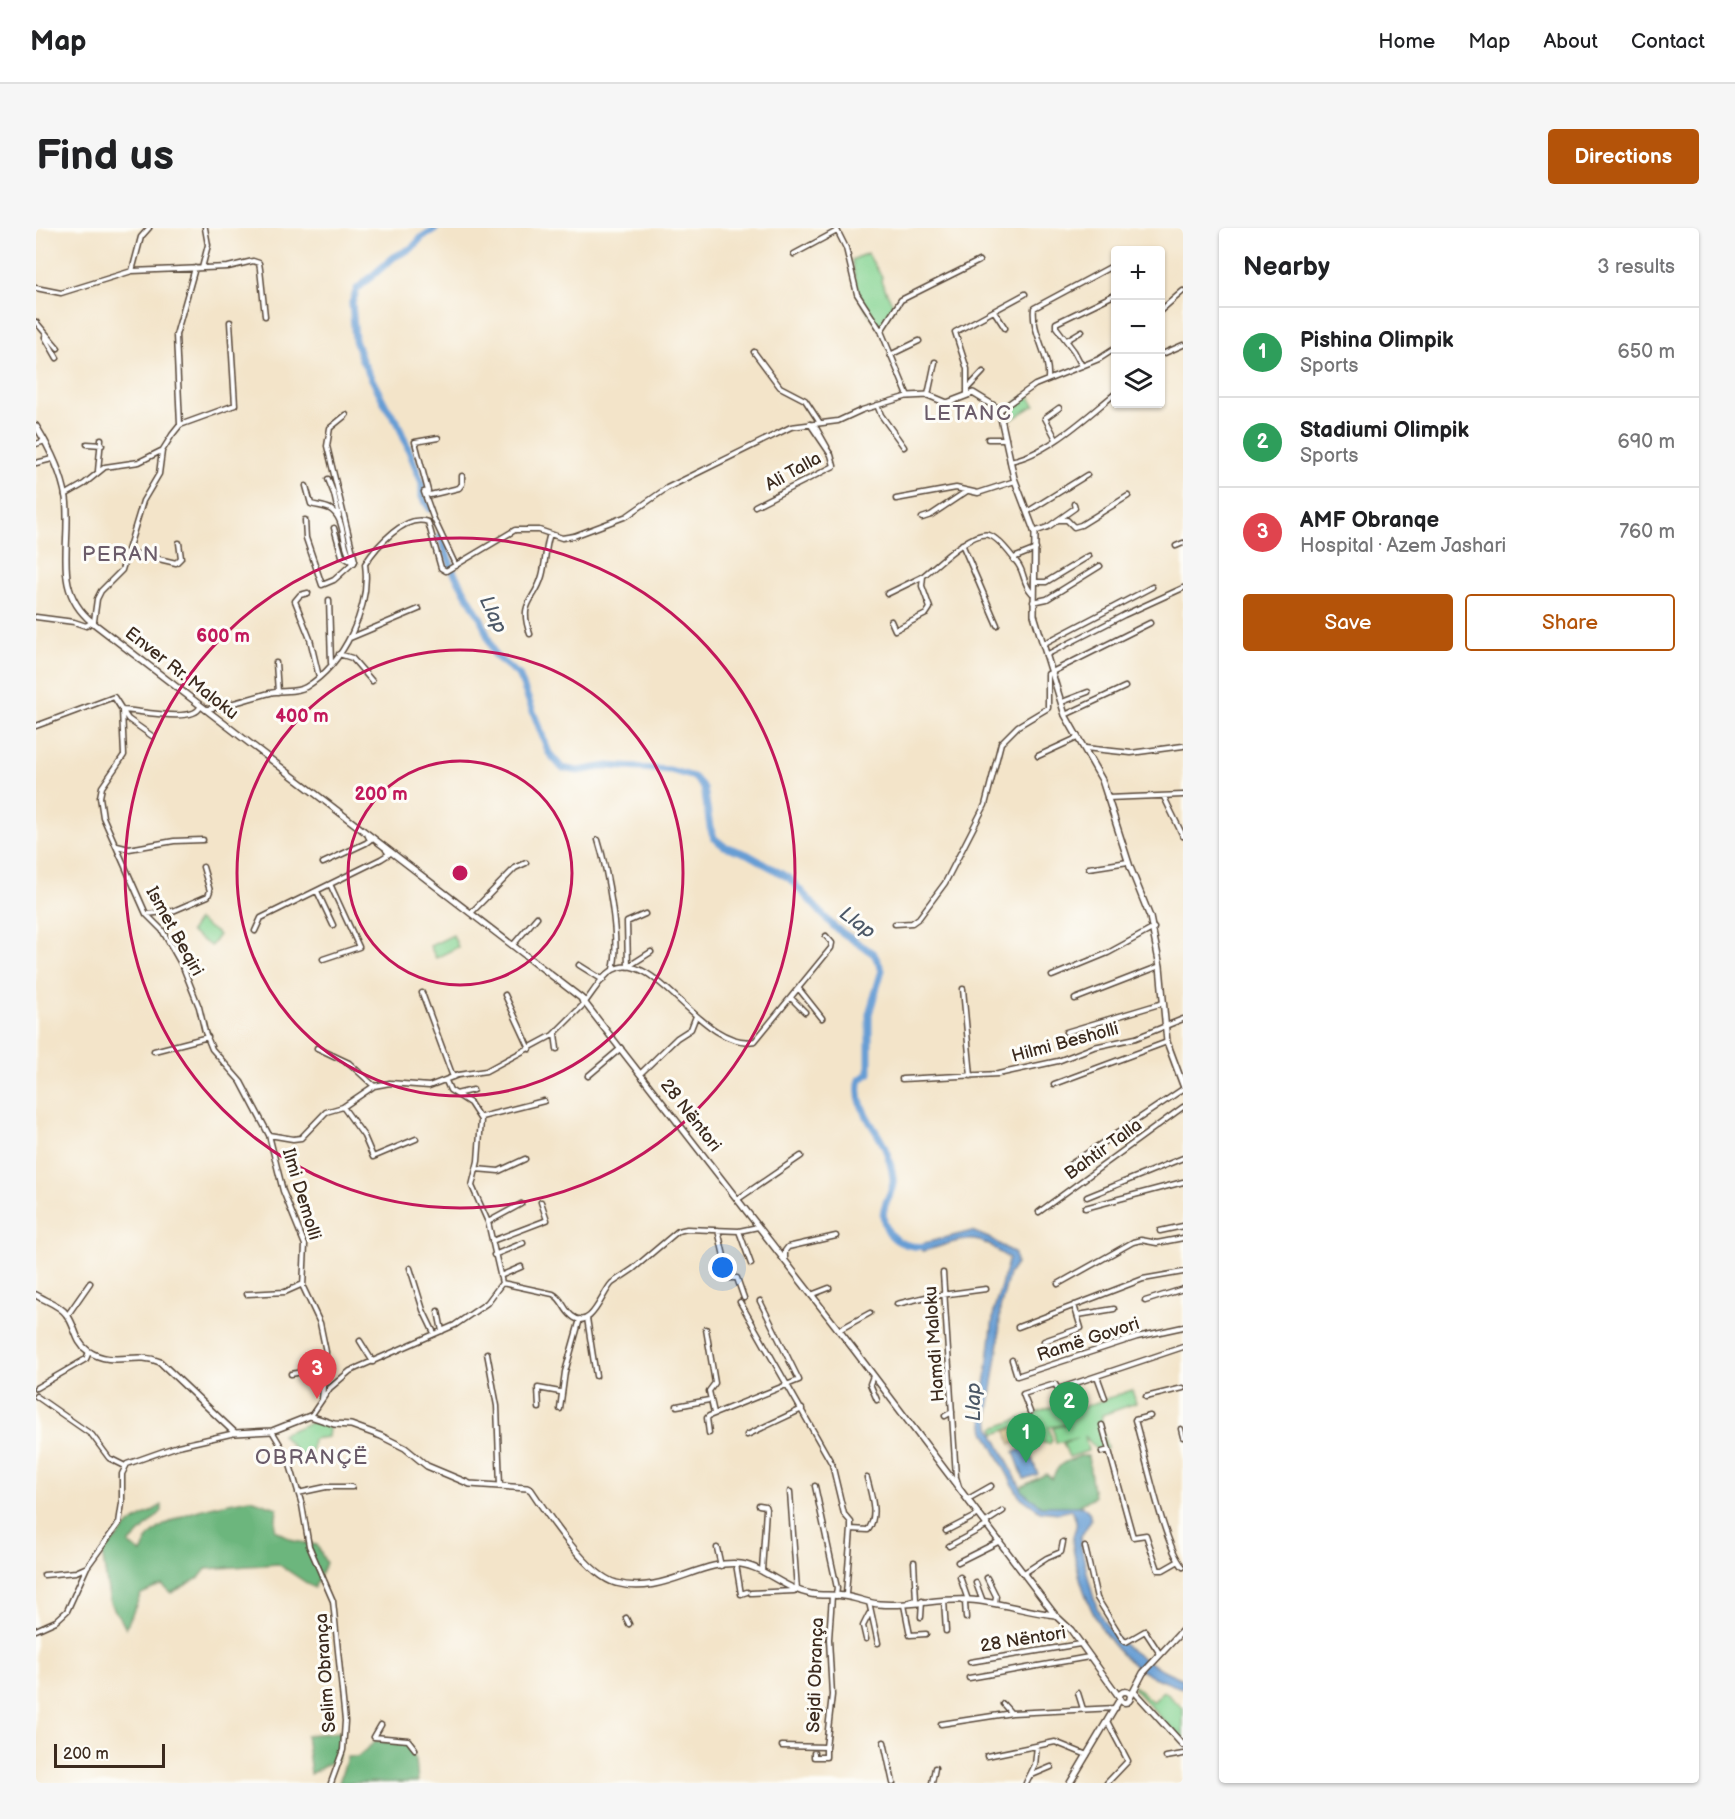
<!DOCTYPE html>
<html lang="en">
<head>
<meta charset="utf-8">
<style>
  :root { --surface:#fff; --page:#f6f6f6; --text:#202124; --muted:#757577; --line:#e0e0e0; --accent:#b45309 }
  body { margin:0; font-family:"Balsamiq Sans",sans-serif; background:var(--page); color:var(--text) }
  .controls { position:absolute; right:18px; top:18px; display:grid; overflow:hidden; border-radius:6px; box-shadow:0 2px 4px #0004 }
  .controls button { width:54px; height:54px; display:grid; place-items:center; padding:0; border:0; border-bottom:2px solid var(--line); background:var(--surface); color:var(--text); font:30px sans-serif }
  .scale { position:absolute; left:18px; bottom:15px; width:111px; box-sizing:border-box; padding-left:6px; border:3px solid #3b2a1e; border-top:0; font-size:16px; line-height:21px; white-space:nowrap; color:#3b2a1e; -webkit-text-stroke:4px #fdfcf7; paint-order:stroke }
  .you { position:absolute; left:687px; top:1040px; width:21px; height:21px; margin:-15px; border:4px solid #fff; border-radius:50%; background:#1a73e8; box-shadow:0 0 0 9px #1a73e833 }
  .badge { display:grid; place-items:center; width:39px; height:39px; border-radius:50%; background:var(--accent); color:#fff; font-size:20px; font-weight:700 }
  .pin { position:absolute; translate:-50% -50px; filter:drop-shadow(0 2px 3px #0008) }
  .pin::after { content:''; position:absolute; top:32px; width:21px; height:18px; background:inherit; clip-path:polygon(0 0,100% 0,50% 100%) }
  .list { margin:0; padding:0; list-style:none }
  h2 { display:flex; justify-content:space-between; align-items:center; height:78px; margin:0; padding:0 24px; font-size:26px }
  h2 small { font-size:20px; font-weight:400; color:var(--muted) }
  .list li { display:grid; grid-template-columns:39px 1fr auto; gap:18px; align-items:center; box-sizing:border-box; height:90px; padding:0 24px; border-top:2px solid var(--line) }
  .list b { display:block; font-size:22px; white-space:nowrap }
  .list p { margin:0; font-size:20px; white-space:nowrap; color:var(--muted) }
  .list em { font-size:20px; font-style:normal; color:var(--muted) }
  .actions { display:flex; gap:12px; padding:18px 24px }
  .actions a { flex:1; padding:14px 0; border:2px solid var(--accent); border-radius:6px; text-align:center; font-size:21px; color:var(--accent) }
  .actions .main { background:var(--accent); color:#fff }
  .icon { flex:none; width:33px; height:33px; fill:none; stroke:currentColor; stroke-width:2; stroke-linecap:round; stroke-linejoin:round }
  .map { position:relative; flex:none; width:1147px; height:1555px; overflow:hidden; border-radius:6px }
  header { display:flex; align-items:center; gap:36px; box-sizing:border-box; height:84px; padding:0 30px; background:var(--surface); border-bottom:2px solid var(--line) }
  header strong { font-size:28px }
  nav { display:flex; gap:33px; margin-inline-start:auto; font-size:21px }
  .intro { display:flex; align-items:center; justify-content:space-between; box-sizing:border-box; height:144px; padding:0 36px }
  h1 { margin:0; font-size:42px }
  .button { padding:15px 27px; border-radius:6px; background:var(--accent); color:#fff; font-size:21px; font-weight:700 }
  main { display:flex; gap:36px; padding:0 36px }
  aside { flex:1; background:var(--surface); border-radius:6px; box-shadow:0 2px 4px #0004 }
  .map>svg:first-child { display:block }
  .green { fill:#86d493; stroke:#607f58; stroke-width:1.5 }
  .forest { fill:#6cb67d; stroke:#54704e; stroke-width:1.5 }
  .sand { fill:#eeda9e; stroke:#94825e; stroke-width:1.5 }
  .water { fill:#669dd4; stroke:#506479; stroke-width:1.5 }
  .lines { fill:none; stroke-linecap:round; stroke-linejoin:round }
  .river { stroke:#669dd4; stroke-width:7 }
  .street-casing { stroke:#574638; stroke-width:7 }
  .secondary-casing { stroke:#574638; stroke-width:8 }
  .street { stroke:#fff; stroke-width:4 }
  .secondary { stroke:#fff; stroke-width:5 }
  .ring { fill:none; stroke:#c2185b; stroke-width:3 }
  .labels { text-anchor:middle; stroke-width:6; stroke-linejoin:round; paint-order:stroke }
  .street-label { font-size:18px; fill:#3b2a1e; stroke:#fdfcf7 }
  .water-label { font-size:20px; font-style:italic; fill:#4c5867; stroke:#fdfcf7 }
  .quarter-label { font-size:21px; letter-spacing:1.5px; fill:#6b5c6a; stroke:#fdfcf7 }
  .centre { fill:#c2185b; stroke:#fdfcf7; stroke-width:3 }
  .ring-label { font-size:18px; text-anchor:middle; font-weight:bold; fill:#c2185b; stroke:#fdfcf7; stroke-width:6; stroke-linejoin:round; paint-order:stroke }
</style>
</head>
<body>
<header>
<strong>Map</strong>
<nav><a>Home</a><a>Map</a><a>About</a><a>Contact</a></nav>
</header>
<div class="intro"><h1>Find us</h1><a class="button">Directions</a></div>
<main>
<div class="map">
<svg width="1147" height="1555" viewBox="0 0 1147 1555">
  <rect width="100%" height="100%" fill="#fdfcf7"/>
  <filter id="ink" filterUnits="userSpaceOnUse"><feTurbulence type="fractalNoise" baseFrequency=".0167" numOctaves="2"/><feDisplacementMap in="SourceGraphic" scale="12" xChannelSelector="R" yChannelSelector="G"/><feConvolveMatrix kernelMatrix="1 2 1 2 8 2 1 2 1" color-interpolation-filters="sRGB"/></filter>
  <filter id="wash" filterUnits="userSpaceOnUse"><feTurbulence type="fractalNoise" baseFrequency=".008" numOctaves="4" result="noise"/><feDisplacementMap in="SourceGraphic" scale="24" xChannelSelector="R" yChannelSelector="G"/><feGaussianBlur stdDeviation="1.35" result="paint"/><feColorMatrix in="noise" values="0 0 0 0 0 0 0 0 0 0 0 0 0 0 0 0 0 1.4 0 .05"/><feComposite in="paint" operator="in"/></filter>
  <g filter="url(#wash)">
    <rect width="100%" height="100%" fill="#f3e4c9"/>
    <path class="green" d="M831 25 846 49 845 53 858 79 845 98C825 85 819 54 816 32Z
      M992 167 999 177 975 192 969 182Z
      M162 692 183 707 175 718 154 704Z
      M417 707 422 719 400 730 394 718Z
      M1096 1162 1100 1175 1066 1187 1065 1197 1071 1221 1061 1223 1049 1208 1052 1223 1033 1229 1027 1215 1042 1210 1020 1215 1017 1200 1032 1196 1013 1199 1016 1213 1013 1216 1004 1214 995 1217 986 1196 959 1206 958 1200 1030 1174 1039 1182Z
      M279 1193 293 1200 292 1209 277 1211 275 1229 264 1227 245 1206Z
      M1098 1458 1117 1474 1128 1463 1147 1480V1513L1097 1460Z"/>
    <path class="forest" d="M1044 1228H1052L1058 1269C1053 1271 1047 1276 1042 1278 1023 1285 991 1280 983 1260L1010 1246 1016 1251C1024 1233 1028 1235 1044 1228Z
      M215 1271 241 1280 239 1302 258 1313 281 1317 290 1335 278 1360 242 1336 170 1341 163 1350 135 1365 126 1357 105 1366 90 1400 74 1375 66 1325 94 1296 126 1277V1283L93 1316 105 1325C108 1320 110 1312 114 1308 138 1284 182 1277 215 1271Z
      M305 1504 302 1530 275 1546 270 1507Z
      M340 1513 371 1516 380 1532 382 1554 303 1555 311 1529H321Z"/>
    <path class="sand" d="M987 1197 994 1216 991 1217 988 1211 975 1216 970 1203Z"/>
    <path class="water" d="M936 1003 955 1011 979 1026 980 1036 973 1046 964 1081 963 1114 953 1182 954 1199 987 1264 1005 1278H1047L1053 1284 1055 1292 1044 1310 1045 1318C1050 1339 1054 1362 1062 1382 1077 1417 1114 1437 1147 1451V1461C1136 1456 1123 1452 1113 1447 1066 1421 1046 1369 1037 1320 1033 1299 1048 1303 1035 1282L1023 1285 1004 1283 983 1268 949 1204 946 1182 958 1082 973 1030C966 1027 960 1021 953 1017 929 1004 910 1019 886 1023L884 1016Z
      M991 1219 1002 1246 988 1251 978 1224Z"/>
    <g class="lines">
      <path class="river" d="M394 281 386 269V255L361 193 351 180 326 132 319 112 316 75 321 61 358 29 376 20 386 9 400 0
        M404 308 418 345 445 391 459 428 483 447 513 525 526 540 542 543 572 538 634 542 658 549 668 560 674 599 678 610 688 618 711 626 753 650 798 699 838 726 846 742 833 786V846L824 851C817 877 838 897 848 918 852 927 856 940 857 950 860 966 838 979 852 1003 860 1017 878 1020 893 1018"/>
    </g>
  </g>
  <g filter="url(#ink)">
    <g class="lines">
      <defs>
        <path id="street" d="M758 26 801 3
          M166 40 172 17 169 0
          M96 43 105 9 113 0
          M0 60 25 65 96 43 192 39 217 33 223 35 224 41 229 88
          M958 83 969 100
          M1124 83 1147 63
          M0 94 22 120
          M845 103 865 72 943 33
          M9 109 21 130
          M1031 112 1046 103
          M718 124 744 159 769 172 784 195
          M854 127 883 113
          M1124 127 1147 117
          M1046 138 1038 123 1020 99V95L1080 66
          M1012 150C1014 127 995 104 998 80L1080 36
          M931 161 947 144
          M892 167 899 134
          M931 167V141L919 104 989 66
          M841 177 845 187 868 219
          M964 182 999 157 1063 131 1080 120
          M310 187 294 200 291 218 319 333
          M778 196 791 219
          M144 197 140 107 159 40
          M402 210 379 214 392 263 388 264 397 289 420 338
          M952 211H970
          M1020 211 1009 190 1023 180
          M0 216 9 213
          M51 216 66 217
          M974 233C1011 227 1051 188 1080 165
          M0 235 16 231
          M62 243 65 211
          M292 251 298 266 303 288
          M270 258 275 276C281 278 288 278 294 281 312 292 303 320 319 333
          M389 264 394 267 423 260 426 256V248
          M29 267 48 256 69 239 103 234 125 223
          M860 271 920 260 942 265 979 253
          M719 278 798 238 795 227 774 196
          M991 284 1051 247
          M886 290 895 287 931 263
          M269 292 270 310 286 357 298 352 319 333
          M1022 292H1031L1038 299 1045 297 1092 268
          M298 300 306 328 318 335
          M998 304 1012 299 1039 280 1038 276
          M926 316 961 397
          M1140 318 1147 315
          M93 324 140 335 145 330 143 315
          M978 332 980 329 1000 321
          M998 354H1010L1053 328
          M272 365 264 367 259 373 274 411 283 449
          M851 366 886 349
          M293 372 295 435
          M997 374 1011 371 1064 338
          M0 389 38 394 50 398 58 393 61 371 65 363 86 342 107 273 123 246 126 223 136 207 144 197 199 177 194 94
          M855 393 859 402 890 386 894 380 886 358 887 348C900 338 936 302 953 307 963 310 976 328 982 336 989 346 987 356 996 365
          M494 406C482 373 499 374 506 348 510 334 509 319 514 306
          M314 410 383 381
          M1007 416 1116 359
          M303 426 316 430 336 453
          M1010 427 1088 387 1147 360
          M240 435 242 464
          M1026 474 1052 464
          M172 481C191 478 214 470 234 465 245 462 260 465 270 459 308 436 335 379 329 336 340 319 369 285 392 294L405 340 410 343 479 302H503L526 310 538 308 591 288 631 260 755 199 802 193 826 182 872 168 845 103 821 66 810 20 800 0
          M86 482 88 527 66 559 64 569 67 589 110 686 126 702 147 739 163 779 169 804 176 821 205 854 233 907 247 963 269 1017 267 1059 284 1095 290 1124 286 1171
          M87 482C104 483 158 495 164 479
          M1029 487 1089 459
          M0 498 78 469 92 491 116 508
          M1049 520 1095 525 1147 518
          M1002 528 1041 510
          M1128 569 1147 608
          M1071 570 1147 567
          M562 612C571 641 585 713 577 741
          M81 618 93 621 138 613 167 612
          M287 635 330 615 334 612 332 608
          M1053 640 1092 634
          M281 663 297 697
          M435 685 479 640 490 635
          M111 686 137 683 172 668 174 663 167 639
          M859 696 876 695 883 690 909 655 949 577 965 515 982 498 1012 480V446L1114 395
          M219 703 225 690 345 631 353 626 350 622
          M475 716 477 717 501 689
          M287 731 323 719 294 656
          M543 737 567 752
          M593 738 615 724
          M592 739 591 694 609 686
          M1016 748 1072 725 1118 700
          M763 761 786 790
          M927 761 935 848
          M386 765 417 849
          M469 767 494 821
          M755 770 769 784
          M1039 771 1124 738
          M1030 804 1127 775
          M519 806 521 821
          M281 820 313 835 338 858
          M118 823 172 809
          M604 846 641 810 655 801 660 788
          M552 848 585 820
          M866 851 962 846 1022 833 1058 819 1100 810 1147 791
          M410 853 414 862 434 875 445 892 442 933 436 958 452 994 466 1055
          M1018 856 1131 814
          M420 866 437 862
          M307 879 328 908 337 929 380 911
          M445 889 508 873
          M233 907 257 911 265 910 290 884 307 879 338 858 354 855 393 858 422 847 450 843 517 807 547 777 545 770 550 773C558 763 566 748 577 742 619 718 665 823 719 813L795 720 796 715 790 708
          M1032 938 1147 861
          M440 941 463 943 489 931
          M1051 969 1147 930
          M702 971 765 928
          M1049 980 1147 954
          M1003 984 1147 879
          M452 994 485 976
          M682 1002 693 1050H701L708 1070
          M703 1003 722 999
          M1124 1003 1147 998
          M456 1013 511 992 505 974
          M458 1027 487 1015
          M749 1031V1023L752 1019 800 1008
          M374 1040 387 1082 398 1105
          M907 1045 920 1249 923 1259
          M464 1048 485 1039
          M466 1055 517 1066C527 1071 527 1081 536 1088 555 1104 566 1065 576 1055L597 1041 642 1003 651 1001 703 1003 715 1036
          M1022 1056 1097 1014 1105 1012 1121 1015 1147 1010
          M211 1066 249 1064 267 1056
          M775 1067 793 1060
          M1109 1073 1147 1061
          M704 1074 796 1236 808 1286 815 1294V1301L810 1366 808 1367
          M861 1076 890 1069 950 1061
          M402 1083 406 1103
          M1042 1087 1078 1081
          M31 1088 54 1055
          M551 1090 560 1148
          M982 1099 1107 1051 1147 1044
          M670 1101 679 1155 673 1163 678 1185
          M803 1102 834 1085
          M324 1113 337 1134
          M1008 1113 1045 1100 1038 1077
          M451 1125 461 1178 464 1258
          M976 1132 981 1148 1101 1109 1147 1099
          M255 1146 283 1141 288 1145
          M837 1148 834 1156 841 1172
          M1061 1148 1069 1170
          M0 1160 50 1131 53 1124
          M0 1168 56 1207 73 1230 89 1238
          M1110 1169 1147 1160
          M641 1178 673 1172
          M503 1180 502 1160 524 1164
          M524 1181 529 1144 544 1091
          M994 1184 987 1166 1019 1156 1022 1161 1147 1119
          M275 1188 294 1160 314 1143 419 1097 451 1075 466 1055
          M909 1188 916 1184
          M1114 1188 1099 1192C1108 1222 1129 1321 1147 1339
          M1066 1197 1097 1309 1110 1307 1122 1342H1127L1141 1334
          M1145 1201 1147 1209
          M236 1203 252 1230 266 1277 273 1318 297 1373 309 1493 307 1522 295 1555
          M673 1205 671 1190 673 1188 763 1152 724 1073
          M711 1207 766 1181
          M1066 1224 1073 1222
          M779 1258 801 1360 800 1368
          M754 1264 761 1362
          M262 1265 290 1259H316
          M932 1271 955 1258
          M723 1277 729 1278 730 1281 726 1343
          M950 1294 967 1283
          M815 1301 832 1302C843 1288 835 1266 831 1250
          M910 1303 943 1286
          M913 1318 952 1297
          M1049 1319 1061 1370 1087 1412 1090 1414 1109 1403 1124 1426
          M681 1320 685 1338
          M922 1334 964 1313
          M700 1336 705 1366 711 1364
          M988 1345 1011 1330 1025 1324 1027 1314
          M8 1347 40 1344 49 1340
          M924 1349 932 1372
          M951 1350 960 1368 959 1375
          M940 1355 946 1371 942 1372
          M715 1365 758 1363
          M908 1372 910 1403
          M926 1373 929 1374 930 1390
          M833 1374 842 1415
          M873 1374 880 1372 878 1334
          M868 1377 874 1407 890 1406
          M885 1389 886 1373
          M590 1390 593 1396
          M0 1402 20 1393 31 1383 51 1339 83 1295 86 1275V1246L91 1236 142 1218 199 1205
          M830 1411 827 1398 833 1386
          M934 1434 1044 1416
          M933 1450 1053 1429
          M1042 1465 1047 1481
          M967 1476 975 1485
          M905 1496 976 1485 1080 1480
          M345 1497 338 1509 372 1512 379 1521
          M848 1514 857 1555
          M746 1518 790 1519 796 1467 793 1411 796 1368
          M778 1525V1529H790V1519
          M951 1528 1019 1514 1051 1527
          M1130 1529 1147 1526
          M996 1547 1015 1539
          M896 1555 899 1540
          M990 1555 999 1537 1001 1518
          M1071 1555 1092 1533 1072 1495"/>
        <path id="secondary" d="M872 168 892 167 911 175 937 165 963 181 978 250 999 305 998 387 1029 487 1066 552 1094 639 1114 689 1124 738 1131 814 1147 857
          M0 198C13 219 26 246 30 270 36 317 15 360 56 394L545 770 819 1123 1019 1387 1035 1402 1084 1470
          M0 1067C10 1073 24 1077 31 1087 40 1099 39 1114 52 1123 78 1140 99 1123 124 1134L199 1205 236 1203 274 1188 298 1196 315 1197 345 1208 369 1220 391 1238 434 1256 491 1260 495 1262C511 1286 552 1348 580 1355 627 1368 664 1331 705 1336 728 1339 748 1361 775 1366 786 1368 797 1366 807 1368 819 1369 831 1375 843 1376 873 1379 903 1370 934 1372 963 1374 990 1384 1019 1387
          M1098 1463 1147 1517
          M1083.5 1469a5.5 5.5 0 1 1 11 0a5.5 5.5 0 1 1-11 0Z
          M1094 1470 1107 1445 1147 1402
          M1034 1555 1084 1471"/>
      </defs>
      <use href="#street" class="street-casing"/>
      <use href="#secondary" class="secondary-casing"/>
      <use href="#street" class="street"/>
      <use href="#secondary" class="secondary"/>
    </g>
  </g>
  <g class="ring">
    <circle cx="424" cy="645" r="112"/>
    <circle cx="424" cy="645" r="223"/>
    <circle cx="424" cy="645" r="335"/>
  </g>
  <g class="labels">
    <g class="street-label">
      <text transform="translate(757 243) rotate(-29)" y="6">Ali Talla</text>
      <text transform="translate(146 445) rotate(38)" y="6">Enver Rr. Maloku</text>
      <text transform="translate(139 703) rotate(61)" y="6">Ismet Beqiri</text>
      <text transform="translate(1029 814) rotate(-15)" y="6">Hilmi Besholli</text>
      <text transform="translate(655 887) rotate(52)" y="6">28 Nëntori</text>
      <text transform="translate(1067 921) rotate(-36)" y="6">Bahtir Talla</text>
      <text transform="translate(266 966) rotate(73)" y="6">Ilmi Demolli</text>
      <text transform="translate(1052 1111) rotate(-18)" y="6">Ramë Govori</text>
      <text transform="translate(898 1116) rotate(-94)" y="6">Hamdi Maloku</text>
      <text transform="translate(987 1411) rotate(-9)" y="6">28 Nëntori</text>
      <text transform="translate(289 1445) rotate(-94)" y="6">Selim Obrança</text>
      <text transform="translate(779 1447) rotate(-88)" y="6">Sejdi Obrança</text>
    </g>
    <g class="water-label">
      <text transform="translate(458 386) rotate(65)" y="7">Llap</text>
      <text transform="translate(822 694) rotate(37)" y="7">Llap</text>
      <text transform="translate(937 1174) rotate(-90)" y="7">Llap</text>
    </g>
    <g class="quarter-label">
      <text x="932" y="192">LETANC</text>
      <text x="85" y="333">PERAN</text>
      <text x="276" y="1236">OBRANÇË</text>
    </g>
  </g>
  <circle cx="424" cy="645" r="9" class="centre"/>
  <g class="ring-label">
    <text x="187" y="414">600 m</text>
    <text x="266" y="494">400 m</text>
    <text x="345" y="572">200 m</text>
  </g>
</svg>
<div class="controls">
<button>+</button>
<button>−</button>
<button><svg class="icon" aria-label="layers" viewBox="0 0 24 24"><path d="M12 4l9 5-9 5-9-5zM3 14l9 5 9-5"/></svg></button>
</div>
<div class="scale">200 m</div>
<div class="you"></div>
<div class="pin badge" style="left:990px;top:1235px;background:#2e9e5b">1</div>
<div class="pin badge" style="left:1033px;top:1204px;background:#2e9e5b">2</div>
<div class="pin badge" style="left:281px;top:1171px;background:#e0444e">3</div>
</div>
<aside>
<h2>Nearby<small>3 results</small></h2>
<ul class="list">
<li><span class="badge" style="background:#2e9e5b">1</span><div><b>Pishina Olimpik</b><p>Sports</p></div><em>650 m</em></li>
<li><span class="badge" style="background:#2e9e5b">2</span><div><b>Stadiumi Olimpik</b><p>Sports</p></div><em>690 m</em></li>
<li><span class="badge" style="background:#e0444e">3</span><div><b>AMF Obranqe</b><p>Hospital · Azem Jashari</p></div><em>760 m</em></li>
</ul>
<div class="actions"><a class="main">Save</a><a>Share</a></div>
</aside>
</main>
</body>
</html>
